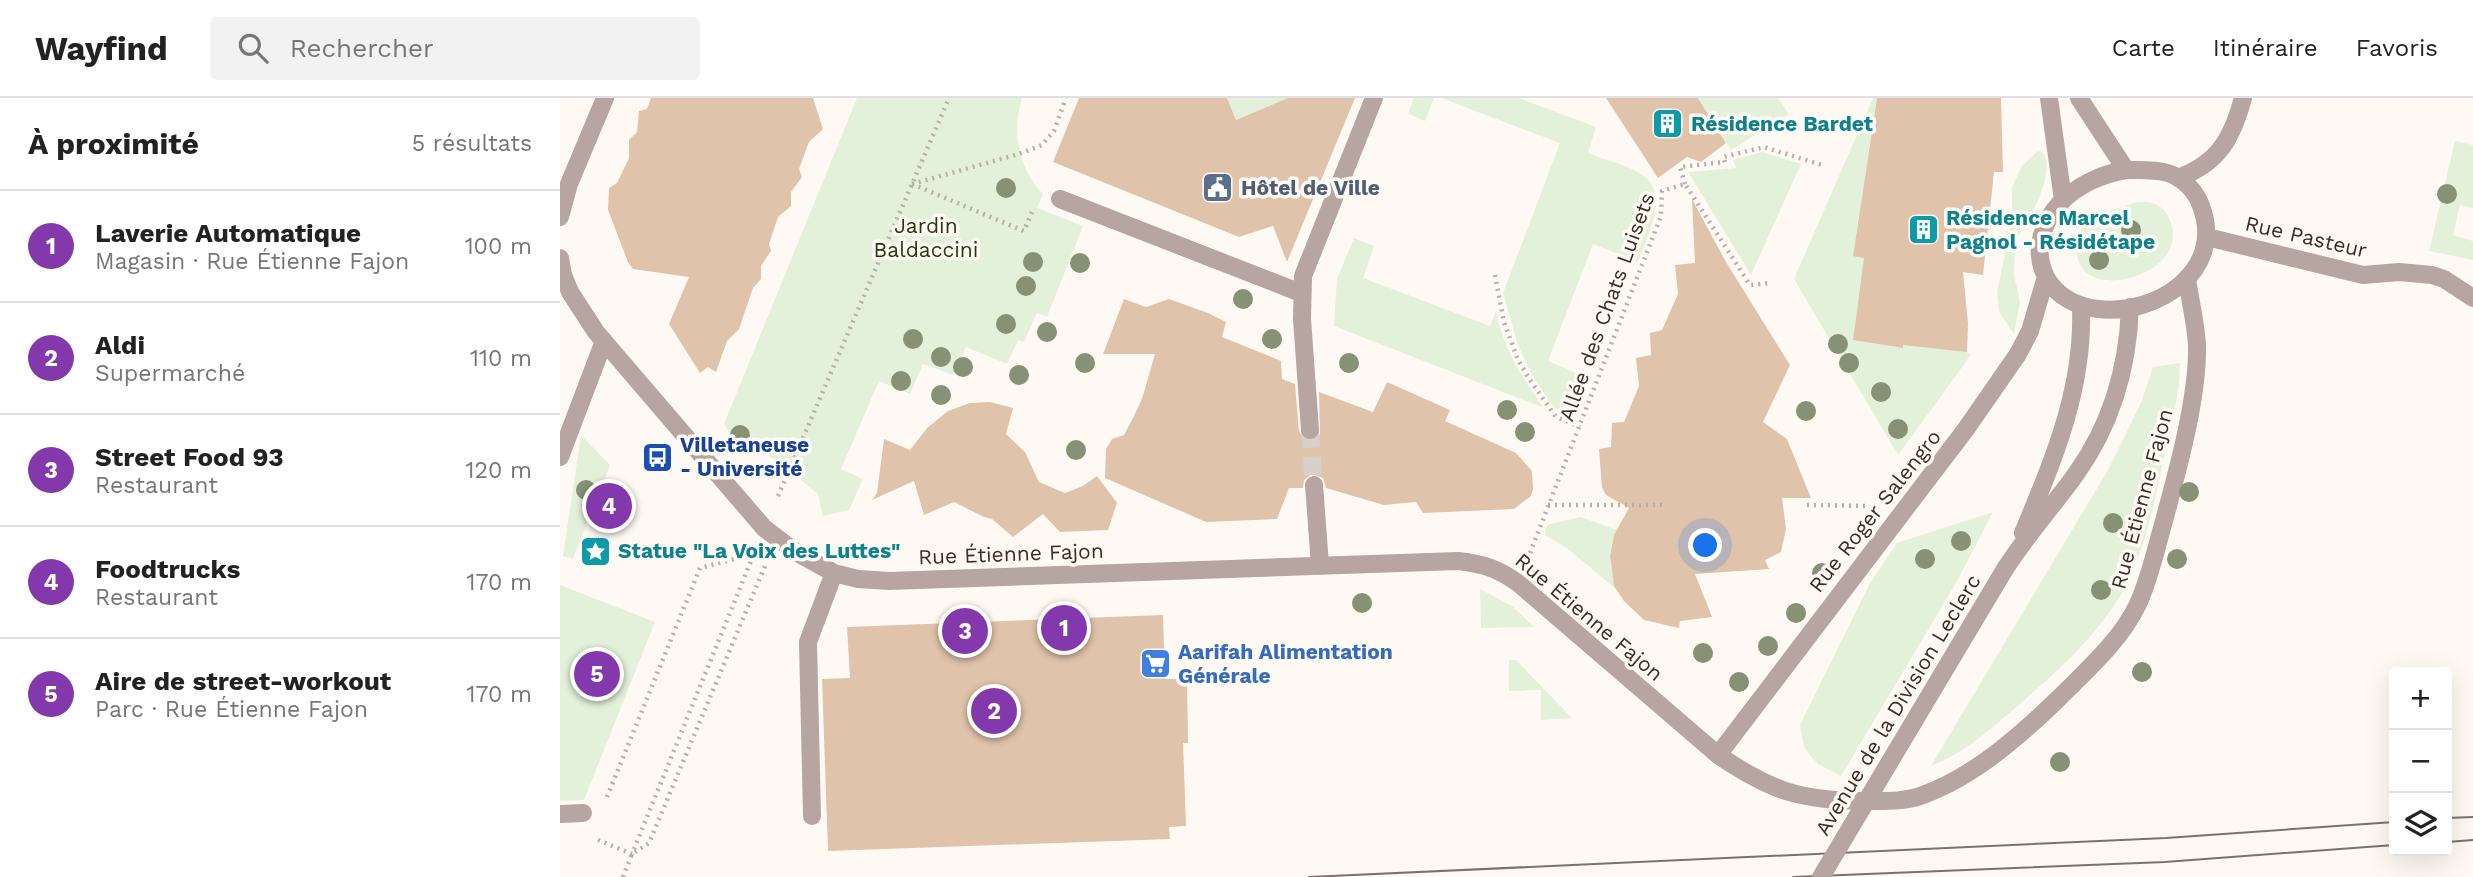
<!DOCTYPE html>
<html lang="fr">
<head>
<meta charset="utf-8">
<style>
  :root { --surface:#fff; --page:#f2f2f2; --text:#222; --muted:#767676; --line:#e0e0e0; --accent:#8339ab }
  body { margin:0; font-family:"Work Sans",sans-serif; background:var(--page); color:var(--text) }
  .controls { position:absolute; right:21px; bottom:21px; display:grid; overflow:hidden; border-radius:7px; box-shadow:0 7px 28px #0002 }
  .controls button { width:63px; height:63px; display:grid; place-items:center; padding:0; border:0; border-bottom:2px solid var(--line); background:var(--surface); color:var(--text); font:35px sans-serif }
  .you { position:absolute; left:1146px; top:448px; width:24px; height:24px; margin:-18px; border:5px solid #fff; border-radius:50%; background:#1a73e8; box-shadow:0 0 0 10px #1a73e833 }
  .badge { display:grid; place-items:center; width:46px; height:46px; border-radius:50%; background:var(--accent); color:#fff; font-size:23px; font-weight:700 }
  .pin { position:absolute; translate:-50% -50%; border:4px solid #fff; box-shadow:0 2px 7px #0006 }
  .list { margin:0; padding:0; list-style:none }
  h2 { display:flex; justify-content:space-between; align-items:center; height:91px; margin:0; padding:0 28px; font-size:30px }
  h2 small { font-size:23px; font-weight:400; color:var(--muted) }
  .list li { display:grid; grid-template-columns:46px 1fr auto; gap:21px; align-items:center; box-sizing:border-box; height:112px; padding:0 28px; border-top:2px solid var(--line) }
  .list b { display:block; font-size:26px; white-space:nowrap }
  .list p { margin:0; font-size:23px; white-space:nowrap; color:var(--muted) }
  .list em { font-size:23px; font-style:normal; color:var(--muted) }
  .icon { flex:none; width:38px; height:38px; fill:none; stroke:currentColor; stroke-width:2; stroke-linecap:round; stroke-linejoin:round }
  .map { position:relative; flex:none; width:1913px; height:779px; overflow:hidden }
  header { display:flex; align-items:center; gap:42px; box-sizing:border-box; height:98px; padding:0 35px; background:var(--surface); border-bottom:2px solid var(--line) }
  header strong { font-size:33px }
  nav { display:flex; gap:38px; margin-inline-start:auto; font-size:24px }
  .search { width:490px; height:63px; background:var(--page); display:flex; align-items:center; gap:18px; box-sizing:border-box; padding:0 24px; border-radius:7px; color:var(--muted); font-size:26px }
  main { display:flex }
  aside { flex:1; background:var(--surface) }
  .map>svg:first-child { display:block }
  .green { fill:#e3f1da }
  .building { fill:#e0c3ab }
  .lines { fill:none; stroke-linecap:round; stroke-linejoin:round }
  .minor-tunnel { stroke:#d8d0cb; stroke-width:18; stroke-dasharray:18 9; stroke-linecap:butt }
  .path { stroke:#b7afa9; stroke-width:4.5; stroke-dasharray:2 5; stroke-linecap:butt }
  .minor { stroke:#b6a5a0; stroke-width:18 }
  .tram { stroke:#7c726b; stroke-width:2 }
  .minor-bridge { stroke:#b6a5a0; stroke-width:18 }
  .tree { fill:#869176 }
  .labels { text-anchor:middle; stroke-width:7; stroke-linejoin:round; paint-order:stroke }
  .culture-label { font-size:21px; font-weight:bold; fill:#0d838f; stroke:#fff9f4; text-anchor:start }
  .service-label { font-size:21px; font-weight:bold; fill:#4e5e75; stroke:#fff9f4; text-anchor:start }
  .park-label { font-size:21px; fill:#233c0e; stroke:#fff9f4 }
  .street-label { font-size:21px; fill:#3a2e25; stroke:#fff9f4 }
  .transit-label { font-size:21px; font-weight:bold; fill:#164399; stroke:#fff9f4; text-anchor:start }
  .shop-label { font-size:21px; font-weight:bold; fill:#366cbe; stroke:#fff9f4; text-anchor:start }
</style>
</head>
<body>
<header>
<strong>Wayfind</strong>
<div class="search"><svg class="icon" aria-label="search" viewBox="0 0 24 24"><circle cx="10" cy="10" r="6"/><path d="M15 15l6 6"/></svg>Rechercher</div>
<nav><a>Carte</a><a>Itinéraire</a><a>Favoris</a></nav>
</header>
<main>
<aside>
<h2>À proximité<small>5 résultats</small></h2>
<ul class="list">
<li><span class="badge">1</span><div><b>Laverie Automatique</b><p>Magasin · Rue Étienne Fajon</p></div><em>100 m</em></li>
<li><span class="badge">2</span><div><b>Aldi</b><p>Supermarché</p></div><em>110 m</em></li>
<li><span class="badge">3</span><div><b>Street Food 93</b><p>Restaurant</p></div><em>120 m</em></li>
<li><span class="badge">4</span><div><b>Foodtrucks</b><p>Restaurant</p></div><em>170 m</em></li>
<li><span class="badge">5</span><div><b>Aire de street-workout</b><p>Parc · Rue Étienne Fajon</p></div><em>170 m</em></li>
</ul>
</aside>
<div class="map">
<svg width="1913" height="779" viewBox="0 0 1913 779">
  <rect width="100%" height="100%" fill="#fff9f4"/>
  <path class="green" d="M297 0H462C452 34 458 70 483 96L477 110 523 128 487 219 477 215 464 244 458 242 447 266 406 249 393 277 363 266 350 296 319 283 281 371 303 381 289 412 263 418 258 396C236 379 209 349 179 349L164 326Z
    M667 0H728L676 22Z
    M854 0H874L865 23 848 16Z
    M881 0H959L1036 29 1028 55C1045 62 1069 67 1084 78 1110 98 1086 140 1078 164L1033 146 988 263 1028 280 1013 318 994 310 971 275 958 247 943 195 1000 45Z
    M1138 0H1218L1229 16 1171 52Z
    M1313 0H1317L1293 157 1309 161 1302 177 1293 242 1342 250 1344 241 1360 249 1405 253 1411 257 1338 357 1234 181Z
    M1895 43 1913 47V110L1900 107 1893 137 1913 143V162L1869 153Z
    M1478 53 1483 55 1487 64 1485 83 1478 103 1455 144 1454 177 1460 204 1454 236 1439 214 1437 194 1452 122V89L1462 68Z
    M1202 54 1241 66 1191 177 1128 74 1176 70 1173 62Z
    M1577 104C1588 103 1600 105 1606 115 1642 171 1530 208 1518 161 1514 146 1519 126 1533 118Z
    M794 140 814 148 803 180 930 228 936 213C943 250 962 280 984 310L774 228 777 181Z
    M1620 265C1620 296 1611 328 1604 359 1594 406 1584 458 1559 500 1533 541 1498 573 1462 604 1433 629 1407 654 1371 668L1548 372 1581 305 1593 269Z
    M21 337 50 367 13 461 3 458Z
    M1433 414 1396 485 1281 678 1258 666 1250 657 1244 649 1240 627 1310 485 1337 445Z
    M1021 419 1057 432C1046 452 1050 472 1057 492L1008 451 985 437 986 427Z
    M0 487 95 524 24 702 0 703Z
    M920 491 952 508 974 529 921 530Z
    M949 562H956L1012 620 981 622V592L949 593Z"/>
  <path class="building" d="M91 0H253L263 31 249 44 239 71 242 79 231 94V108L218 119 209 146 211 153 201 168V181L193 190 179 231 167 243 156 274 148 269 140 275 109 226 129 179 73 171 68 164 48 112 49 90 57 85 69 60V42L77 34 79 13 87 11Z
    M519 0H667L676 22 728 0H795L727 164 713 128 679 139 493 64Z
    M1046 0H1138L1166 45 1141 64 1127 59 1098 80Z
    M1317 0H1441L1443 74H1434L1423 177 1403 174 1408 225 1407 254 1343 247V250L1293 242 1304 160 1293 158Z
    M1132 101 1166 164 1230 267 1203 324 1227 341 1251 400H1222L1226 431 1221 454 1205 462 1209 471 1135 476 1152 519 1120 523 1119 530 1084 522 1064 503 1054 488 1050 458 1054 437 1069 410 1046 397 1042 390 1039 351 1051 349 1052 325 1064 324 1079 288 1076 260 1091 257 1090 235 1102 232 1118 196 1115 167 1135 165Z
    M564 201 586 209 609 201 648 215 666 224 662 239 721 263 722 281 735 286 739 333 744 342H756L760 336 759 294 813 314 827 284 890 312 885 323 956 355 972 373 973 391 971 398 954 411 863 415 856 404 824 407 766 390 763 380 752 376 744 382 743 390H729L717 421 646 424 545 380 546 351 552 341 564 337 573 320 582 301 595 256H543Z
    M430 304 453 310 446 336 465 354 479 384 505 395 523 388 537 378 557 405 548 432 500 434 483 416 453 439 432 421 424 419 394 404 364 417 354 383 312 402 317 395 324 341 350 352 367 330 388 313 410 305Z
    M603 517 605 581H627L628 645H623L626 728 609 729 610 741 268 753 262 581 290 580 287 529Z"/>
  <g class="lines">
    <path class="minor-tunnel" d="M750 332 754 387"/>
    <path class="path" d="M352 86 459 56 482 47 494 33 506 0
      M352 86 464 133 472 114
      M1125 86 1120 69 1165 64 1163 59 1204 49 1262 67
      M935 177 944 224 958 262 970 282 996 319 1020 329
      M218 398 389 0
      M988 407H1107
      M1247 407 1309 408
      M970 455 1101 118 1102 93 1125 86 1190 187 1211 185
      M47 699 140 470 190 457
      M38 742 72 756 193 458
      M63 779 72 756 89 745 205 468"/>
    <path class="minor" d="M1489 0 1503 102
      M1519 0 1566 72
      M1566 72C1579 72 1595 71 1608 75 1623 80 1636 93 1641 108 1666 173 1596 218 1538 211 1479 204 1462 147 1500 105 1517 87 1542 76 1566 72Z
      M1618 80C1659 65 1672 40 1683 0
      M500 101 741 195
      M0 119 9 86 45 0
      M1647 139 1803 177 1839 174 1872 177 1884 181 1913 200
      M0 160 3 177 10 194 36 234 204 430 234 453 274 475 298 481 329 483 898 463C923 466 937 470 958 485L1158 657C1211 693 1241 703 1306 703 1325 703 1345 704 1363 697 1415 678 1461 637 1500 599 1528 571 1561 542 1578 506 1589 482 1595 455 1602 430 1616 378 1638 302 1637 248 1636 226 1630 203 1627 180
      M750 332 742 221 743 178 814 0
      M0 359 44 243
      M754 387 760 467
      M1463 435C1494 360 1524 291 1521 209
      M1445 471C1466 438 1493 408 1516 376 1551 327 1568 269 1570 209
      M1158 657 1406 331 1458 256 1470 233 1485 182
      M0 716 23 715
      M252 718 248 544 274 475"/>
    <path class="tram" d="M1887 720 1913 719
      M1887 744 1913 742
      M749 779 1606 740 1834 724
      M1233 779 1605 764 1834 747"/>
    <path class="minor-bridge" d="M1261 779 1445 471"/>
  </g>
  <g class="tree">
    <circle cx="446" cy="90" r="10"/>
    <circle cx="1887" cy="96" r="10"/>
    <circle cx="1571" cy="132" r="10"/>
    <circle cx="1539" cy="162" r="10"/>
    <circle cx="473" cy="164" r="10"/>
    <circle cx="520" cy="165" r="10"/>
    <circle cx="466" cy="188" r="10"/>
    <circle cx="683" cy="201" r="10"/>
    <circle cx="446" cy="226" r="10"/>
    <circle cx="487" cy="234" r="10"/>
    <circle cx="353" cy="241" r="10"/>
    <circle cx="712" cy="241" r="10"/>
    <circle cx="1278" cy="246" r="10"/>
    <circle cx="381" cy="259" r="10"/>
    <circle cx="525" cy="265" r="10"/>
    <circle cx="789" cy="265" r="10"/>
    <circle cx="1289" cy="265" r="10"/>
    <circle cx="403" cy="269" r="10"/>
    <circle cx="459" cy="277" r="10"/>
    <circle cx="341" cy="283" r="10"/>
    <circle cx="1321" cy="294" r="10"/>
    <circle cx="381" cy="297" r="10"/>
    <circle cx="947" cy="312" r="10"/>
    <circle cx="1246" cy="313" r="10"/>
    <circle cx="1338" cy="331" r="10"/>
    <circle cx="965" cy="334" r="10"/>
    <circle cx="180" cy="337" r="10"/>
    <circle cx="516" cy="352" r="10"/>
    <circle cx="26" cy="392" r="10"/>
    <circle cx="1629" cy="394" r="10"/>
    <circle cx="1553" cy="425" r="10"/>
    <circle cx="1401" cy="443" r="10"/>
    <circle cx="1365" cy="461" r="10"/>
    <circle cx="1617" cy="461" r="10"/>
    <circle cx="1262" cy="475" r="10"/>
    <circle cx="1541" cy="492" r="10"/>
    <circle cx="802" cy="505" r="10"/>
    <circle cx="1236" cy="515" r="10"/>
    <circle cx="1208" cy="548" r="10"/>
    <circle cx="1143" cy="555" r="10"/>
    <circle cx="1582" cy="574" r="10"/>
    <circle cx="1179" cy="584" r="10"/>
    <circle cx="1500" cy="664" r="10"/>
  </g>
  <defs>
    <symbol id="building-square" viewBox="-11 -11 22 22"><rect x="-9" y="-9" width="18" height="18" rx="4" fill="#0f9aa8" stroke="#fff9f4"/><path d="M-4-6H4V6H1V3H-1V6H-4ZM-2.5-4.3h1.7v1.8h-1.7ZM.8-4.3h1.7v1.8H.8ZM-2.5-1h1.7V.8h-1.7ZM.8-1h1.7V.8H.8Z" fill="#fff"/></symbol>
    <symbol id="civic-square" viewBox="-11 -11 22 22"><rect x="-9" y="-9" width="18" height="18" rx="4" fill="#5c6f8a" stroke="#fff9f4"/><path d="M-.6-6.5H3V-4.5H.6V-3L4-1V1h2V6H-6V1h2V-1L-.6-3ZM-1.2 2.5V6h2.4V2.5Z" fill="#fff"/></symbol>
    <symbol id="bus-square" viewBox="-11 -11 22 22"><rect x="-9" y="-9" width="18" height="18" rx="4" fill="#1a4fb4" stroke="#fff9f4"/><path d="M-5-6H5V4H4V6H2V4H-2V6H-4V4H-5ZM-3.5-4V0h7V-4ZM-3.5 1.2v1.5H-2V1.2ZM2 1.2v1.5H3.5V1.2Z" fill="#fff"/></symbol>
    <symbol id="sight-square" viewBox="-11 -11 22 22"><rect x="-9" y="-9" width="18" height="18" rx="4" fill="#0f9aa8" stroke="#fff9f4"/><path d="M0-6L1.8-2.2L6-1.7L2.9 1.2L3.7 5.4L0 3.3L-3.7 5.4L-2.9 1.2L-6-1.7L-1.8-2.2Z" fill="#fff"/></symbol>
    <symbol id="supermarket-square" viewBox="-11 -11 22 22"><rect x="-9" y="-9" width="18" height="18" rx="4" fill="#3f7fe0" stroke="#fff9f4"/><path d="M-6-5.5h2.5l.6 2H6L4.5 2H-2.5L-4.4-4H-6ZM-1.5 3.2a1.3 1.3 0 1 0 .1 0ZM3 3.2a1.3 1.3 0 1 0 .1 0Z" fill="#fff"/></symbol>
  </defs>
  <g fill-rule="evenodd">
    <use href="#building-square" x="1090" y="8" width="35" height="35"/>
    <use href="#civic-square" x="640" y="72" width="35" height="35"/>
    <use href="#building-square" x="1346" y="114" width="35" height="35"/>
    <use href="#bus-square" x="80" y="342" width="35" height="35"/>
    <use href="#sight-square" x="18" y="436" width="35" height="35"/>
    <use href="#supermarket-square" x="578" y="548" width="35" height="35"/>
  </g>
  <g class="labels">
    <g class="culture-label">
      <text x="1131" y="33">Résidence Bardet</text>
      <text x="1386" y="127">Résidence Marcel<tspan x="1386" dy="24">Pagnol - Résidétape</tspan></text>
      <text x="58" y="460">Statue "La Voix des Luttes"</text>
    </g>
    <g class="service-label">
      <text x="681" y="97">Hôtel de Ville</text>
    </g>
    <g class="park-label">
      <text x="366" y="135">Jardin<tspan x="366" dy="24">Baldaccini</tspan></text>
    </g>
    <g class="street-label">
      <text transform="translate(1746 139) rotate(13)" y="7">Rue Pasteur</text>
      <text transform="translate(1047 209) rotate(-70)" y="7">Allée des Chats Luisets</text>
      <text transform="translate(1582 401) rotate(-75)" y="7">Rue Étienne Fajon</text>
      <text transform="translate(1315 413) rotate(-52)" y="7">Rue Roger Salengro</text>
      <text transform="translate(451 456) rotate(-2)" y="7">Rue Étienne Fajon</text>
      <text transform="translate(1029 519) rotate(40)" y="7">Rue Étienne Fajon</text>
      <text transform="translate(1338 607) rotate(-59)" y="7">Avenue de la Division Leclerc</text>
    </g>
    <g class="transit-label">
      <text x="120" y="354">Villetaneuse<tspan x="120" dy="24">- Université</tspan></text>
    </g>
    <g class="shop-label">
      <text x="618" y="561">Aarifah Alimentation<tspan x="618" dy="24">Générale</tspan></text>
    </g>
  </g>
</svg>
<div class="controls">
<button>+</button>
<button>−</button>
<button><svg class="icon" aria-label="layers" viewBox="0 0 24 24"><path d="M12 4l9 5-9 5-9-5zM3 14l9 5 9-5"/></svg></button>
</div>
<div class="you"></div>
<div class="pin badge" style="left:504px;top:530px">1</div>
<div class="pin badge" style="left:434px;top:613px">2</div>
<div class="pin badge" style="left:405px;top:533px">3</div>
<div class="pin badge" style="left:49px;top:408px">4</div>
<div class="pin badge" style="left:37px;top:576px">5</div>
</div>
</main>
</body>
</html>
